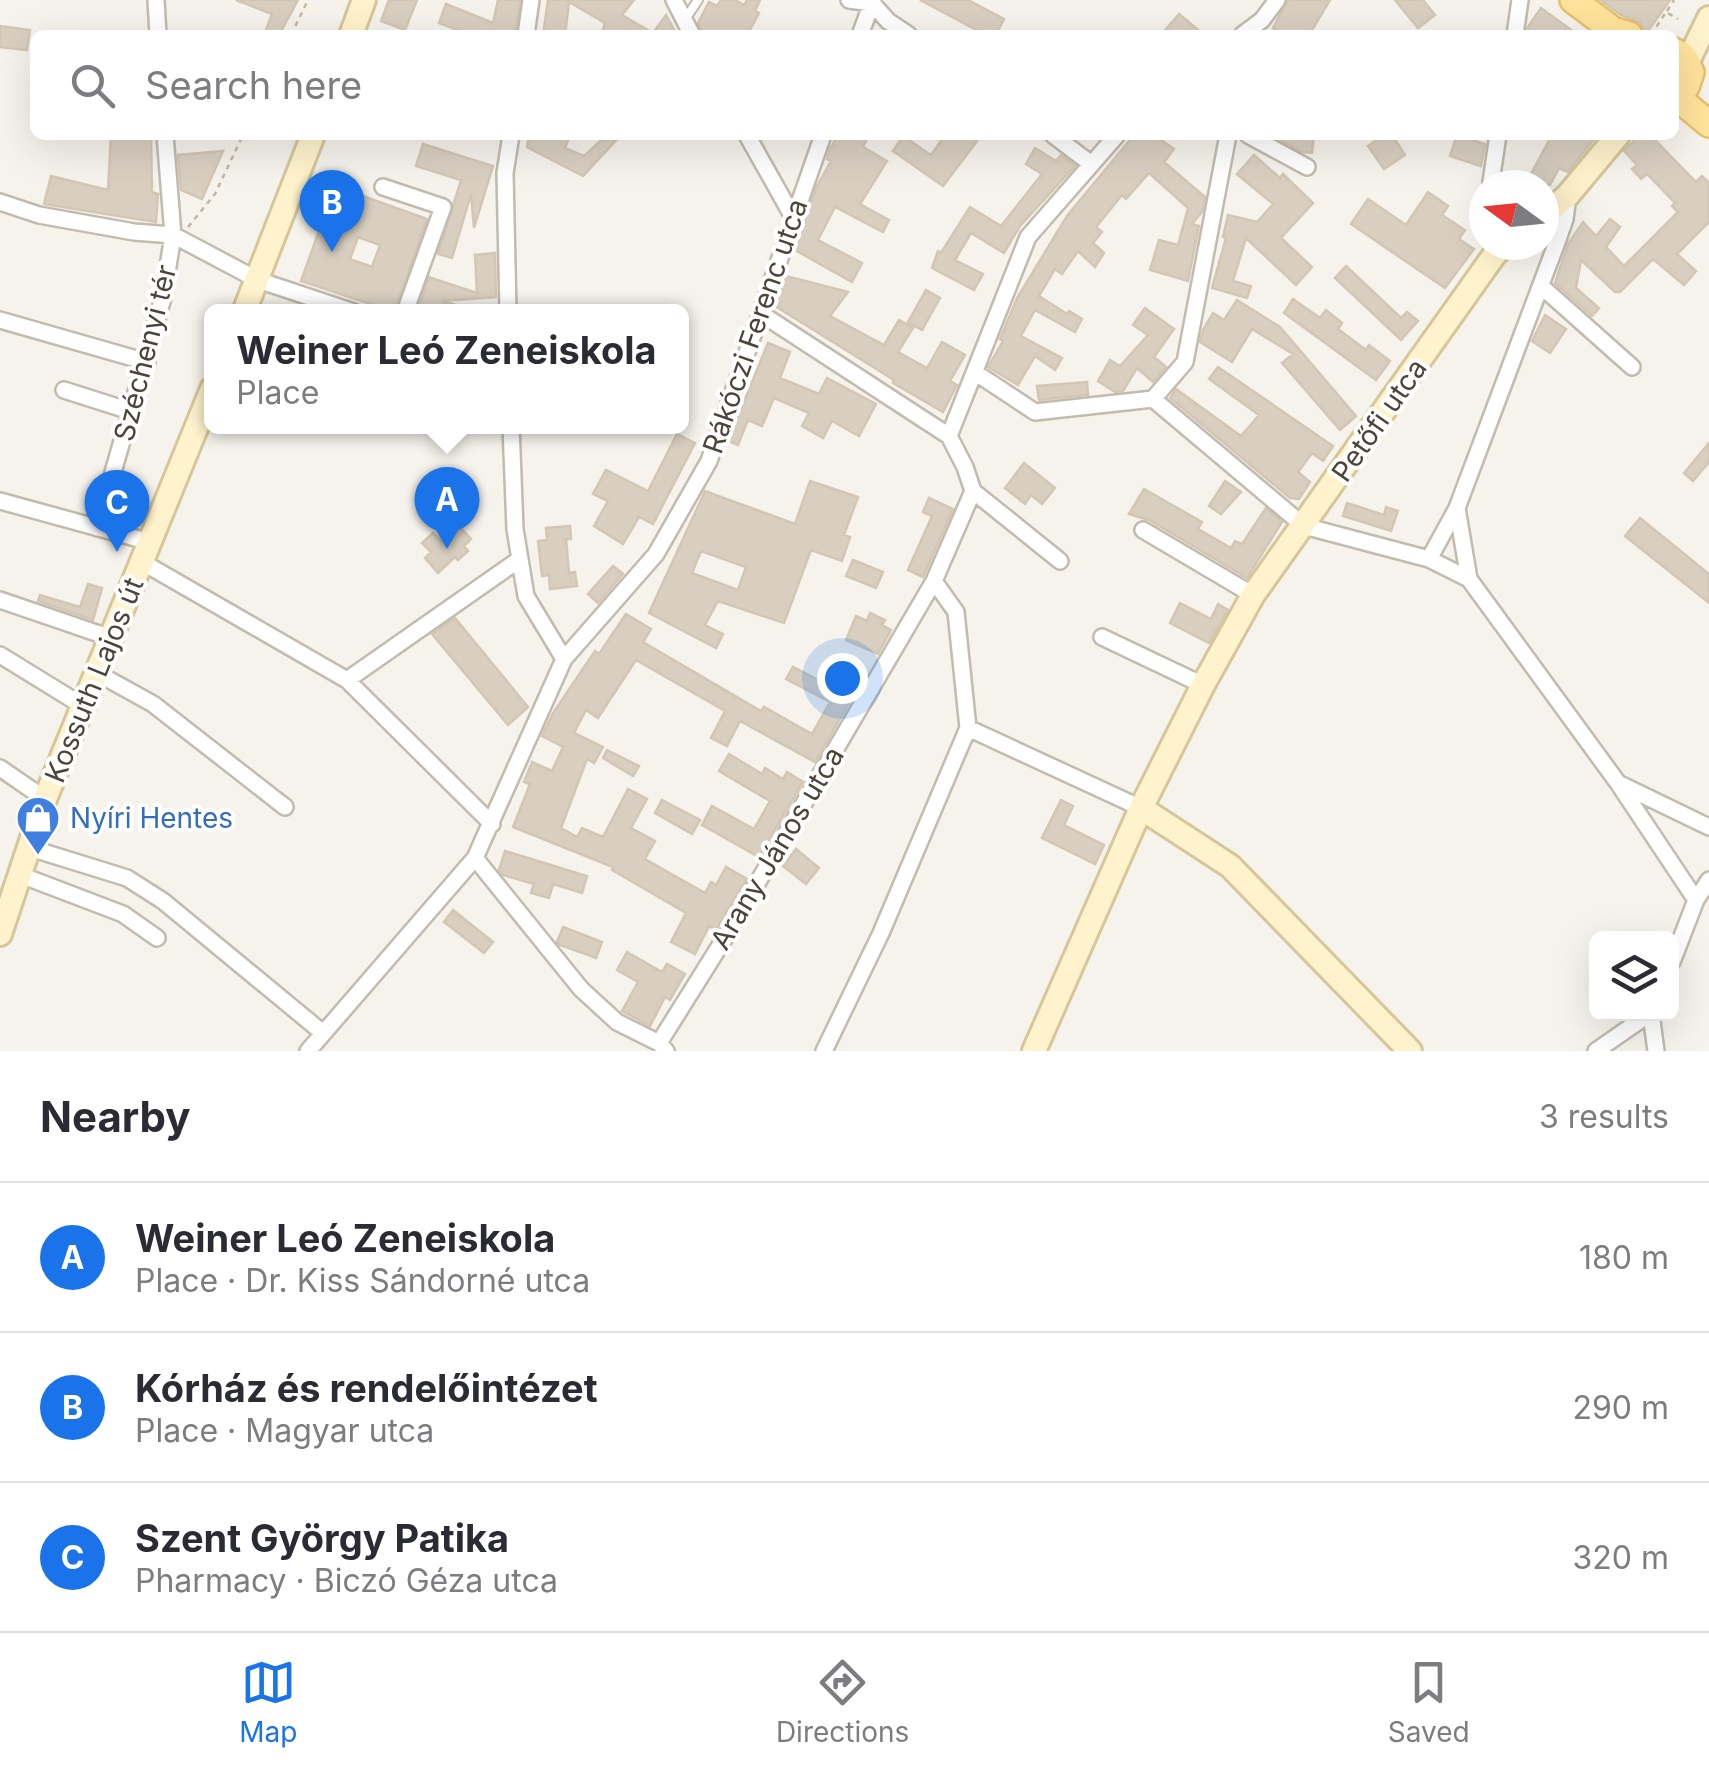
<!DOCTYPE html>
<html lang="en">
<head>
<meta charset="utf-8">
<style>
  :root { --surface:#fff; --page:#f7f7f7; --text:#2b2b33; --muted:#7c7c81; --line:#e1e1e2; --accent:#1a73e8 }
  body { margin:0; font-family:Inter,sans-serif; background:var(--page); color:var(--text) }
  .controls { position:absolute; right:30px; bottom:30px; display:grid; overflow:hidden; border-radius:15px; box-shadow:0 10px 40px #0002 }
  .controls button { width:90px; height:90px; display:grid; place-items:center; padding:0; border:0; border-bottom:2px solid var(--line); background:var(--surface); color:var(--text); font:50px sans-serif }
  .compass { position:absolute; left:1469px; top:170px; width:90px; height:90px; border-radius:50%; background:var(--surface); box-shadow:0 10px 40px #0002; rotate:285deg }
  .you { position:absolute; left:842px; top:678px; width:35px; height:35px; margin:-25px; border:8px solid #fff; border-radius:50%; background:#1a73e8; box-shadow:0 0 0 15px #1a73e833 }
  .badge { display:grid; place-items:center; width:65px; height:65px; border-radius:50%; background:var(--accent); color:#fff; font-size:32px; font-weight:700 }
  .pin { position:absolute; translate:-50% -82px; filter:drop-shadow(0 2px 5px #0008) }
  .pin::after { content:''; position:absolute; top:52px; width:35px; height:30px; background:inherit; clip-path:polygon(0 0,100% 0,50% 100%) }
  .popup { position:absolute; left:204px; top:304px; width:485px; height:130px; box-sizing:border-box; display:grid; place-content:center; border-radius:15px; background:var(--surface); filter:drop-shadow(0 2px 8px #0005); font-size:32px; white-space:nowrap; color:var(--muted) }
  .popup b { font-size:38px; color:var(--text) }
  .popup::after { content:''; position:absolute; left:50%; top:100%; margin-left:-20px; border:20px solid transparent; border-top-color:var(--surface) }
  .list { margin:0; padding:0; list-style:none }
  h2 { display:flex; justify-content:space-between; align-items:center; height:130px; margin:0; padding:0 40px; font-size:42px }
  h2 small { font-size:32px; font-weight:400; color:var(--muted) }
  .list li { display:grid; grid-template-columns:65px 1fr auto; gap:30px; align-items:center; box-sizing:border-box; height:150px; padding:0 40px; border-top:2px solid var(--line) }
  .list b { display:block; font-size:38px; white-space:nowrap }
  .list p { margin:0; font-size:32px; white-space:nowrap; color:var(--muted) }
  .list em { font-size:32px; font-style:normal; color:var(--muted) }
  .icon { flex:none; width:55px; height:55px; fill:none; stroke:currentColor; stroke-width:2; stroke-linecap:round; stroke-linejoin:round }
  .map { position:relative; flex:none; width:1709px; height:1051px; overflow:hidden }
  .search { position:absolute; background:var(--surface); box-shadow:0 10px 40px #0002; left:30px; right:30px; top:30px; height:110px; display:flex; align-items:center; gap:25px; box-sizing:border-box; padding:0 35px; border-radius:15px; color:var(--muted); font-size:38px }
  .sheet { height:580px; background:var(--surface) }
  nav { display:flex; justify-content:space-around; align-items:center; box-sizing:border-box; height:140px; border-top:2px solid var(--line); background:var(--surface); font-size:28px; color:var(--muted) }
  nav a { display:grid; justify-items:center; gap:5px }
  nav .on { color:var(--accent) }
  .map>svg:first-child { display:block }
  .building { fill:#d8cfc1; stroke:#d3c7b4; stroke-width:2.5; fill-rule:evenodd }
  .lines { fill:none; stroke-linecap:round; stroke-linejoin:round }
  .lane-casing { stroke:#c2bbae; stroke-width:12 }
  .street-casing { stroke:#c2bbae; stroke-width:20 }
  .secondary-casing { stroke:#d6c79b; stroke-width:28 }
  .primary-casing { stroke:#e6c16a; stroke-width:30 }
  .path { stroke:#c4b79f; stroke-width:2.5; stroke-dasharray:5 5; stroke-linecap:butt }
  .lane { stroke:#fff; stroke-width:8 }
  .street { stroke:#fff; stroke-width:15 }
  .secondary { stroke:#fff3cd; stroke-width:22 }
  .primary { stroke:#ffe39c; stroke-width:25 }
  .labels { text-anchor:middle; stroke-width:8; stroke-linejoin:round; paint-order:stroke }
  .street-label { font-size:28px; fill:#4b4439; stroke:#fff }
  .shop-label { font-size:28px; fill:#366cbe; stroke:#fff; text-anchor:start }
</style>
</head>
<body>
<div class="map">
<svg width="1709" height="1051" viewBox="0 0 1709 1051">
  <rect width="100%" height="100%" fill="#f6f3ec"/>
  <path class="building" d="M236 0H298L279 35H264L272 14Z
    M389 0H417L405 30 381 21Z
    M498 0H520L515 35H470L439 23 446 4 493 23Z
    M548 0H634L622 15 653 33 666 15 677 35H601L605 23 569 2 565 35H543Z
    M721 0H735L744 5 747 0H760L755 11 759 13 747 35H703L698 23 709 2 717 6Z
    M920 0H968L1004 19 996 35H986Z
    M1288 0H1330L1309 35H1284L1273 28Z
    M1395 0H1423L1435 15 1418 28Z
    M1600 0H1670L1646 34 1640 23 1621 15Z
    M1541 8 1578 35H1526L1528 27Z
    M1179 14 1204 35H1161Z
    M0 26 30 30 27 50 0 47Z
    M111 135H151L152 192 158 194 156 222 44 204 51 176 108 190Z
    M529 135H561L569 138 565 148 584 156 607 135H621L583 176 527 147Z
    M838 135H869L863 147 887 161 860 204 889 220 883 232 835 207 818 240 862 263 852 282 795 250 816 188 831 161 827 159 830 149Z
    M945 135H968L977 141 943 186 893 151 903 136 931 155Z
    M1134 135H1154L1174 149 1164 162 1205 197 1202 212 1192 224 1199 226 1188 281 1150 270 1159 240 1178 245 1188 208 1149 173 1126 199 1122 195 1096 227 1102 232 1093 243 1104 253 1095 267 1078 251 1062 274 1055 269 1039 296 1067 314 1069 311 1082 319 1075 332 1035 310 1021 336 1062 358 1055 370 1035 356 1018 385 988 367 1003 341 1000 339 1017 298 1067 216Z
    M1272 135H1314L1312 153 1302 152Z
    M1384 135H1392L1405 155 1384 169 1368 146Z
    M1457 135 1485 144 1481 166 1450 156Z
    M1552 135H1597L1568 172 1559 168 1550 185H1525Z
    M1639 135H1650L1696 182 1702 176 1709 183V222L1677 254 1696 271 1684 285 1653 259 1620 292H1615L1581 260 1576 288 1599 308 1592 316 1555 283 1568 244 1583 222 1596 236 1610 219 1620 227 1606 247 1624 266 1678 212 1672 206 1675 203 1647 174 1641 179 1632 169 1637 165 1624 151Z
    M423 144 493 166 474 228 471 194 452 258 438 254 461 180 416 166Z
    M1035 148 1056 161 1061 155 1075 166 1020 226 1004 253 971 233 955 260 983 274 974 290 932 268 938 251 941 253 970 207 1001 226 1042 174 1026 164Z
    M223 151 202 199 181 190 178 155Z
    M1254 155 1280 178 1283 174 1313 203 1281 238 1312 267 1296 285 1246 238 1233 281 1251 286 1247 298 1212 288 1226 238 1223 237 1228 215 1257 222 1273 204 1237 174Z
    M335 186 427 219 394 312 301 281ZM358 237 380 245 372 267 350 259Z
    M1428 192 1448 206 1442 215 1465 230 1459 239 1474 249 1445 288 1351 224 1368 199 1406 225Z
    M495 253 496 297 442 301 466 308V312H417L429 277 477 293 475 255Z
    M1346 266 1401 318 1407 312 1418 321 1401 340 1335 278Z
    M786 276 848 292 830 316 884 345 899 320 913 328 898 352 927 368 942 342 965 355 950 381 957 385 943 412 893 383 894 380 775 306Z
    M926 290 940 298 922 330 908 322Z
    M1293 299 1320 318 1326 310 1342 323 1338 329 1366 350 1369 345 1390 361 1376 380 1284 313Z
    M1237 300 1280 327 1356 416 1340 430 1282 363 1293 354 1252 329 1232 362 1200 342 1203 330 1213 313 1224 320Z
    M1145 308 1174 329 1154 357 1166 367 1153 382 1137 368 1123 391 1115 392 1098 381 1110 360 1120 366 1148 335 1133 325Z
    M1545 315 1566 329 1550 353 1532 341Z
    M768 343 790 352 780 378 819 394 827 378 876 404 859 436 832 421 823 438 802 426 809 413 774 398 762 426 748 420 738 445 728 441Z
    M1218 367 1333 446 1323 461 1312 453 1298 472 1310 482 1299 499 1290 498 1170 398 1176 389 1241 436 1259 415 1209 379Z
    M1087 382 1088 395 1039 400 1037 386Z
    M677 434 695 443 653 524 639 517 623 544 594 526 608 501 593 494 606 470 648 491Z
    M1709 443V462L1693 481 1684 473Z
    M1024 463 1055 488 1042 504 1031 495 1025 504 1005 488Z
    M810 481 858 497 844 535 850 537 842 561 811 550 784 623 718 601 705 625 723 634 716 648 649 613 705 491 795 524ZM701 551 746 567 738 590 692 573Z
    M1225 481 1241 492 1221 514 1209 506Z
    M1144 489 1202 522 1198 529 1231 548 1235 541 1242 544 1266 508 1282 522 1247 578 1149 520 1129 514Z
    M929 498 953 509 923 577 908 570 932 516 923 512Z
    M1347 503 1384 515 1386 507 1398 511 1391 531 1343 516Z
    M1640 518 1709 574V603L1625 536Z
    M459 526 471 539 464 546 468 551 458 560 455 557 438 573 425 558 431 552 422 543 433 533 442 542Z
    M570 526 571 539H566L569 573 575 572 577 586 550 589 549 575 542 576 538 541 547 540 546 528Z
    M853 560 883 572 876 588 846 576Z
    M613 566 623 574 598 603 588 594Z
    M88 584 102 588 93 620 38 601 40 595 80 607Z
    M1180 603 1211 619 1218 604 1228 610 1209 643 1170 623Z
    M870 613 885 620 882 625 891 630 878 654 846 640 856 616 867 621Z
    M626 614 651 629 643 642 761 711 764 707 812 734 830 702 786 679 793 667 834 688 841 674 860 684 815 762 740 721 727 746 711 738 725 711 636 660 598 718 586 710 574 733 603 747 594 763 587 759 561 828 577 837 582 828 603 837 628 789 647 799 631 828 655 841 645 859 705 893 711 882 716 885 726 867 747 879 716 930 709 926 695 954 671 942 686 913 612 870 613 867 513 827 530 784 524 782 532 762 552 771 563 747 542 736 553 713 595 651 599 654Z
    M455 618 528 707 508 725 432 634Z
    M607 750 639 766 633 776 603 758Z
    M729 754 762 774 765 768 783 779 787 772 803 782 759 857 702 825 712 806 754 829 770 801 719 771Z
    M662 800 700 820 692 834 655 813Z
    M1061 800 1073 806 1064 825 1104 845 1095 864 1042 838Z
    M796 849 819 868 806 884 783 866Z
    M505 851 587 876 582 893 553 884 549 898 531 893 534 884 503 875 499 870Z
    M453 910 493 942 484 953 444 922Z
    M563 927 602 942 596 958 560 945 557 942Z
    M627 952 662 972 667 964 685 974 670 1000 665 997 650 1026 622 1011 638 982 617 970Z"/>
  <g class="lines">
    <defs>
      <path id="lane" d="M684 21 698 0"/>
      <path id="street" d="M156 0 158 35
        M674 0 692 35
        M849 0 872 3 888 21 909 35
        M526 35 531 0
        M860 35 873 0
        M1242 35 1262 20 1277 0
        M1515 35 1520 0
        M747 135 793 217
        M1053 135 1090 163
        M1248 135 1307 167
        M1495 185 1491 182 1498 135
        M383 187 443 207 405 312
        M0 202 39 215 134 232 173 235 258 280 354 312
        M1541 286 1632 367
        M508 312 505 173 511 135
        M760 313 949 436
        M0 320 147 362
        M976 373 1035 412 1153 399 1185 362 1228 135
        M64 390 133 412
        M1153 399 1304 526 1429 559 1469 579 1618 783 1696 900
        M511 426 515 529 526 596 564 659
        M973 491 1060 561
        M0 501 150 542
        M1457 508 1469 579
        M97 528 163 298 173 235 165 135
        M1143 530 1253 595
        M1429 559 1457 508 1557 242 1565 219 1568 195
        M142 562 347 680 492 824
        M0 600 111 638
        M1102 637 1203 685
        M0 655 83 706
        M97 673 153 704 285 807
        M347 680 520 559
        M968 728 1141 808
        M0 768 45 799
        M1622 785 1709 827
        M27 847 127 878 163 901 323 1033
        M475 858 581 989 617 1022 659 1043 666 1051
        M18 874 123 914 157 938
        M1672 962 1696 900 1709 880
        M1651 1014 1656 1051
        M659 1043 731 928 934 581 973 491 965 467 949 436 1028 237 1117 135
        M308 1051 475 858 564 659 656 554 709 461 823 135
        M824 1051 881 933 968 728 956 612 934 581
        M1596 1051 1649 1014"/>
      <path id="secondary" d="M351 35 364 0
        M1688 61 1709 18
        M1544 216 1568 195 1618 135
        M244 312 313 135
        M1141 808 1230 866 1410 1051
        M0 934 45 799 212 389
        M1034 1051 1141 808 1203 685 1253 595 1495 254 1505 245"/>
      <path id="primary" d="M1573 0 1613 30 1629 35
        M1674 51 1684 57 1691 72 1686 87 1674 94
        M1674 95 1709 124"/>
    </defs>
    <use href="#lane" class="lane-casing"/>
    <use href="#street" class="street-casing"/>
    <use href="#secondary" class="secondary-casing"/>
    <use href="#primary" class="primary-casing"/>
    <path class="path" d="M1667 11 1674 0
      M291 35 308 0
      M1651 35 1666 12 1678 19
      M188 227 215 194 243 135"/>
    <use href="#lane" class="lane"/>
    <use href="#street" class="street"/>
    <use href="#secondary" class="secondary"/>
    <use href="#primary" class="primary"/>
  </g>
  <defs>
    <symbol id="shop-pin" viewBox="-11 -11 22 30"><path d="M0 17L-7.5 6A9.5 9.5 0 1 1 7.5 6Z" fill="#3f7fe0" stroke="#fff"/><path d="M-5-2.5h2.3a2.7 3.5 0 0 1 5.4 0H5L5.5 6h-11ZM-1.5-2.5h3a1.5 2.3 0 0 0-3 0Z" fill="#fff"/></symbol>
  </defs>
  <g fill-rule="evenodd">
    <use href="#shop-pin" x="13" y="793" width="50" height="68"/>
  </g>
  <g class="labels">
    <g class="street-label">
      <text transform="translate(755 326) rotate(-71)" y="10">Rákóczi Ferenc utca</text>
      <text transform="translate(145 353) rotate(-76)" y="10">Széchenyi tér</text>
      <text transform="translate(1379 420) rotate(-55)" y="10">Petőfi utca</text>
      <text transform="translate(94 680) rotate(-68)" y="10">Kossuth Lajos út</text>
      <text transform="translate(777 848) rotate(-59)" y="10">Arany János utca</text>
    </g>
    <g class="shop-label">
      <text x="70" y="828">Nyíri Hentes</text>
    </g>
  </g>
</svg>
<div class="controls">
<button><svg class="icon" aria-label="layers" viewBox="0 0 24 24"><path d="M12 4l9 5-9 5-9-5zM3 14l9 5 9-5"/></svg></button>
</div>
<svg class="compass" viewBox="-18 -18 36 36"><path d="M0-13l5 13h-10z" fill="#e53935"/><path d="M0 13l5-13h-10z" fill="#7c7c81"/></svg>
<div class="you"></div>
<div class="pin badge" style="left:447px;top:549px">A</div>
<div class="popup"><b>Weiner Leó Zeneiskola</b>Place</div>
<div class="pin badge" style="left:332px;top:252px">B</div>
<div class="pin badge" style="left:117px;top:552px">C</div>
<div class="search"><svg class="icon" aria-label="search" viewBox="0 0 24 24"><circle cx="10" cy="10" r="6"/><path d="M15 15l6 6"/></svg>Search here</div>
</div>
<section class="sheet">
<h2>Nearby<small>3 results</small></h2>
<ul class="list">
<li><span class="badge">A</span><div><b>Weiner Leó Zeneiskola</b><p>Place · Dr. Kiss Sándorné utca</p></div><em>180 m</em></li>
<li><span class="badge">B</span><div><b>Kórház és rendelőintézet</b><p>Place · Magyar utca</p></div><em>290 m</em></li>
<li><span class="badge">C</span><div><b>Szent György Patika</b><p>Pharmacy · Biczó Géza utca</p></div><em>320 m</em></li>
</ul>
</section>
<nav>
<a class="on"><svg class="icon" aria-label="map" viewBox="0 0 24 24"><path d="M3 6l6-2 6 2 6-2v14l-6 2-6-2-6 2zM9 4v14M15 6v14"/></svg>Map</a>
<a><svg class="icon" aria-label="directions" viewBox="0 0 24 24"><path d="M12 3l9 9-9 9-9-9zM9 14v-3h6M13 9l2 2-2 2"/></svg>Directions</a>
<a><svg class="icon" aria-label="saved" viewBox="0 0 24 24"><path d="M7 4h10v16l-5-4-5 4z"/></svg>Saved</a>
</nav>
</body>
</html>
